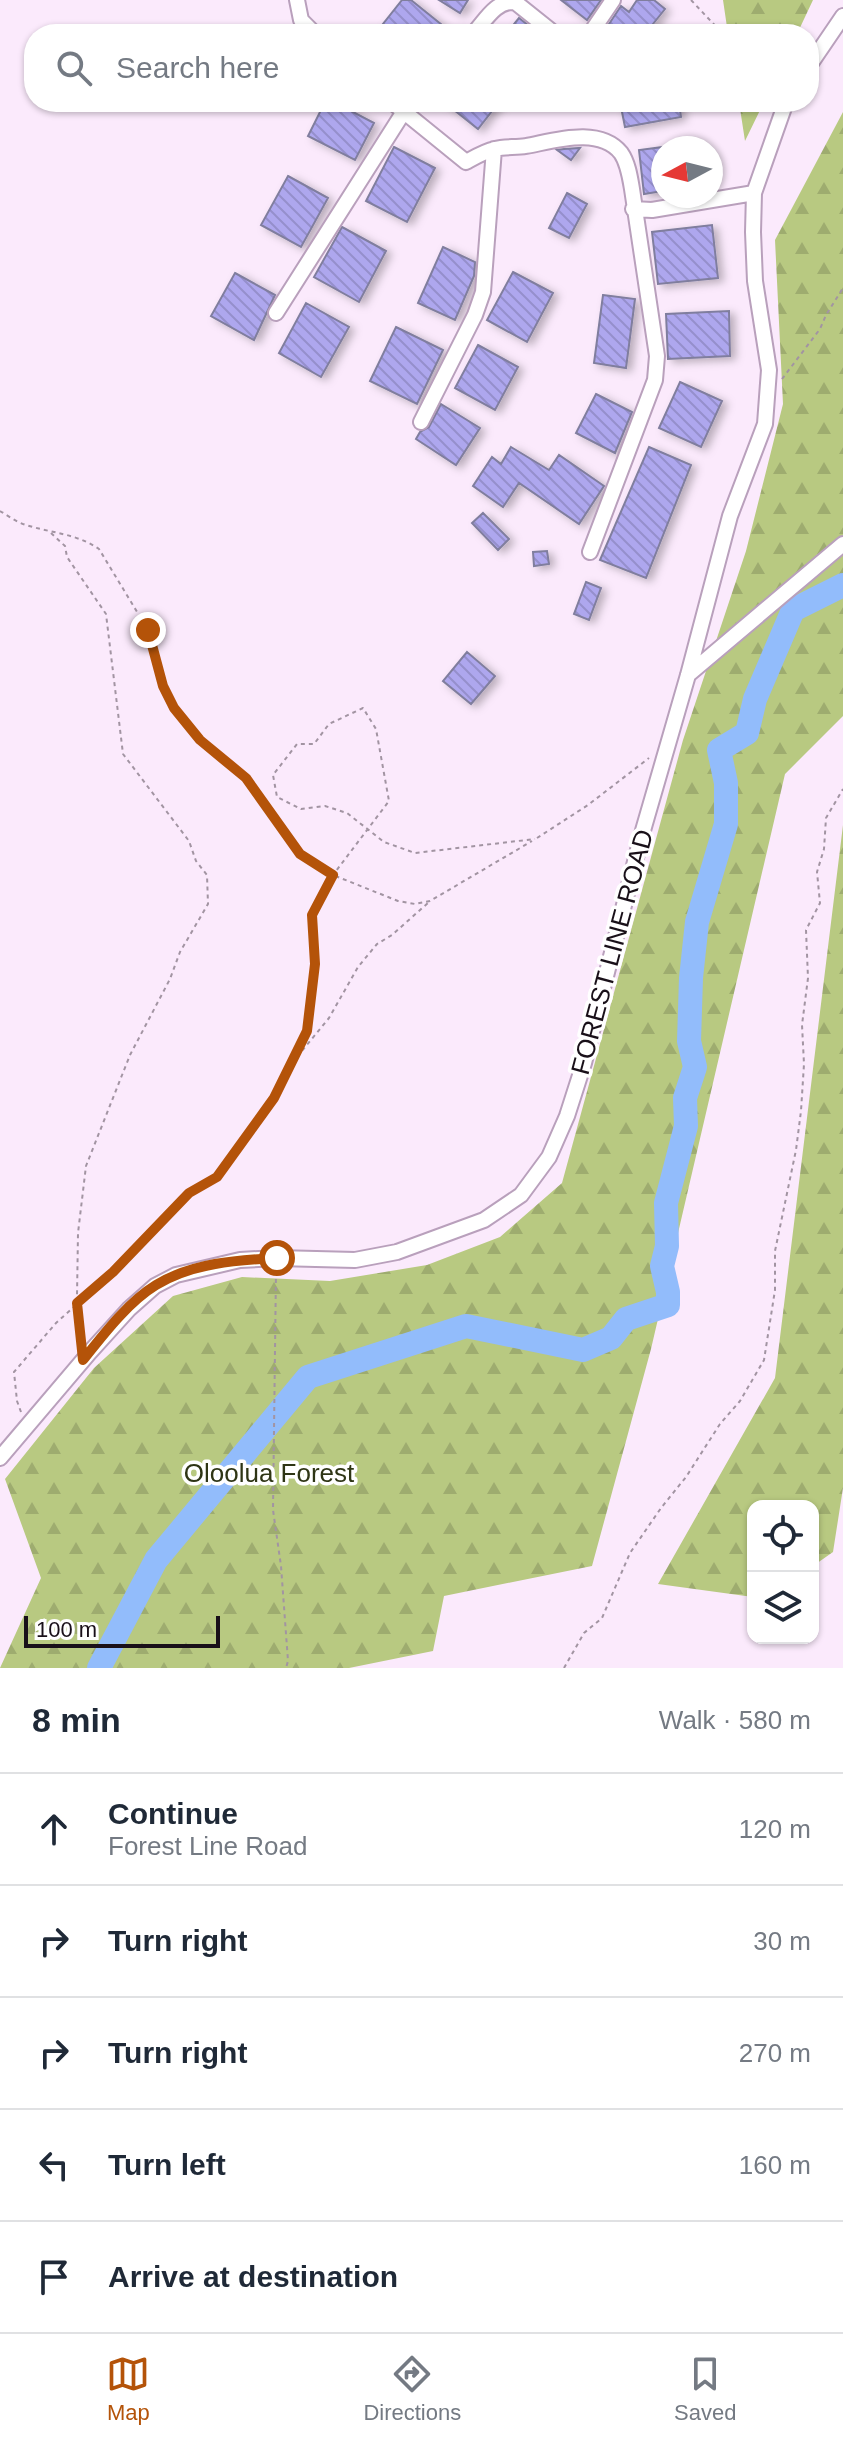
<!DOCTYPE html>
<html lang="en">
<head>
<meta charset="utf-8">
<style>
  :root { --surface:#fff; --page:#f2f2f3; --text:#1f2937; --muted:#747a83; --line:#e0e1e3; --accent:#b45309 }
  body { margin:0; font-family:Arial,sans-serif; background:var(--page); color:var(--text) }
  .controls { position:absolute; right:24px; bottom:24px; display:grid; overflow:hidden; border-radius:16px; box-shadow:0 2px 6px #0004 }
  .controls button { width:72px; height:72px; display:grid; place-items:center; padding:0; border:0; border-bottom:2px solid var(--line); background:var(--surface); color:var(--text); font:40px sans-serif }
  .compass { position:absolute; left:651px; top:136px; width:72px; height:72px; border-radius:50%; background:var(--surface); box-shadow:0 2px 6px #0004; rotate:263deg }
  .scale { position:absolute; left:24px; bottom:20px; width:196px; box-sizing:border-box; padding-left:8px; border:4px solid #191019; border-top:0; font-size:22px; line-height:28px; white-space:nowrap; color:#191019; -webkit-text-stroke:6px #fff; paint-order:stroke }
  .stop { position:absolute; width:24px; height:24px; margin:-18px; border:6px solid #b45309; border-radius:50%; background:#fff }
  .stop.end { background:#b45309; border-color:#fff; box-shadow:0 2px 8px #0008 }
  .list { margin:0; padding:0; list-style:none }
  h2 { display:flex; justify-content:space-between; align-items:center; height:104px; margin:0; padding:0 32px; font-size:34px }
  h2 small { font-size:26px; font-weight:400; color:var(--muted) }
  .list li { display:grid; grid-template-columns:52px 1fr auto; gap:24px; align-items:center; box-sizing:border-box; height:112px; padding:0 32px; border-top:2px solid var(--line) }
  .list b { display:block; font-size:30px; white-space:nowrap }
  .list p { margin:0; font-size:26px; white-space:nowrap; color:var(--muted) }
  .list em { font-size:26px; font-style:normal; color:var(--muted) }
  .icon { flex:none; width:44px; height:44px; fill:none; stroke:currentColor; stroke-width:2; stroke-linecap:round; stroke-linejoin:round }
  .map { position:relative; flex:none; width:843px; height:1668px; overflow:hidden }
  .search { position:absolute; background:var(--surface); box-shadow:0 2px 6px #0004; left:24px; right:24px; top:24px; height:88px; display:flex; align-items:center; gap:20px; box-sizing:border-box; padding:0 28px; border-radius:32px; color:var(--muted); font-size:30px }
  .sheet { height:664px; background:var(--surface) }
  nav { display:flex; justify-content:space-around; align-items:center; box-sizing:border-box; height:112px; border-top:2px solid var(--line); background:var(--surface); font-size:22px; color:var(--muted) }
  nav a { display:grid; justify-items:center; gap:4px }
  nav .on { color:var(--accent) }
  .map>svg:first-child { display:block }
  .forest { fill:url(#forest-firs) }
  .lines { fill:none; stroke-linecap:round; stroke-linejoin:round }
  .river { stroke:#92bcfb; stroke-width:24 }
  .building { fill:url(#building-back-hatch); stroke:#807e9e; stroke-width:2; filter:url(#shadow) }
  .minor-casing { stroke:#b9a0bc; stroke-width:18 }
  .path { stroke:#a294a2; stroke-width:2; stroke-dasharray:4 4; stroke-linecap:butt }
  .minor { stroke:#fff; stroke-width:14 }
  .route { stroke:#b45309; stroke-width:10 }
  .labels { text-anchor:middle; stroke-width:7; stroke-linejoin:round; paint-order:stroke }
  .street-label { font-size:26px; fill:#191019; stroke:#fff }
  .park-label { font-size:26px; fill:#2e3515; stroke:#fff }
</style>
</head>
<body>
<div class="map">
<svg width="843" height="1668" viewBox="0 0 843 1668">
  <defs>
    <pattern id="forest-firs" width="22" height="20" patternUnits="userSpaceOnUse" patternTransform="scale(2)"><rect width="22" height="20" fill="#b8c981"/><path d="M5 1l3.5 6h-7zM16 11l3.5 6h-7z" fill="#9eac6f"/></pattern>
    <pattern id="building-back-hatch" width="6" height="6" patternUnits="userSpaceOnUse" patternTransform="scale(2)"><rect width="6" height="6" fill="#aea7ee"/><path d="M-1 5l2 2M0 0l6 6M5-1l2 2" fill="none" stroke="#958fcc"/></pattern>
    <filter id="shadow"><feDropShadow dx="5" dy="3" stdDeviation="4" flood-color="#0004"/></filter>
  </defs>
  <rect width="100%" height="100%" fill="#fbeafc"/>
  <path class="forest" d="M723 0H813L797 34H728Z
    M739 102H764L745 141Z
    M843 112V716L785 774 651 1349 592 1566 444 1596 433 1651 349 1668H0L41 1578 5 1479 94 1368 173 1296 242 1277 330 1281 427 1265 500 1237 562 1183 683 740 746 551 783 404 775 240Z
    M843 825V1488L833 1552 813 1566V1506H753V1597L658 1584 775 1378Z"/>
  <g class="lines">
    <path class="river" d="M99 1668 156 1560 308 1377 466 1326 583 1350 611 1338 626 1319 668 1305V1292L662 1266 667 1246 666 1203 686 1126 685 1098 695 1067 689 1041 691 978 697 922 726 824V783L719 750 747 733 755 699 793 610 843 585"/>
  </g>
  <path class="building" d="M402 0H411L442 25 435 34H375Z
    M439 0H468L460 13Z
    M561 0H601L587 20Z
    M637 0H654L665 9 653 24 659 28 652 34H615L607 27 621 6 629 12Z
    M519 18 539 34H506Z
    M325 102H334L374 123 355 160 308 136Z
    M444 102H499L478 129Z
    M620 102H679L681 117 625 127Z
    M394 147 435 168 407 222 366 201Z
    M663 147V191L644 194 639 150Z
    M580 148 571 160 557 150 564 149Z
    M288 176 328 198 301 247 261 225Z
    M567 193 587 204 569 238 549 228Z
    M712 225 718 278 658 284 652 232Z
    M342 227 386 251 359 302 314 277Z
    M443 247 475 262 474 276 455 320 418 303Z
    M513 272 553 293 527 342 487 320Z
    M235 273 275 295 254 340 211 316Z
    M603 295 635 299 626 368 594 363Z
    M306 303 349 327 321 377 279 353Z
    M729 311 730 356 668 359 666 314Z
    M396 327 443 350 417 404 370 381Z
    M478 345 518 367 495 410 455 388Z
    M680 382 722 401 701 447 659 428Z
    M596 394 632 412 615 453 576 433Z
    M441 404 480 428 456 465 416 439 420 432 429 427Z
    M511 447 549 470 559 455 604 486 579 524 519 483 503 507 473 486 492 457 501 464Z
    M649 447 691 465 646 578 600 560Z
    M483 513 509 539 498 550 472 523Z
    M547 551 549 564 534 566 533 552Z
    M586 582 601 588 589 620 574 614Z
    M467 652 495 676 471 704 443 681Z"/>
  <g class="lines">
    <defs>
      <path id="minor" d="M297 0 301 20 315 34
        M473 34C485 21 496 0 515 2L555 34
        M590 34 613 0
        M809 66 843 16
        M392 102 466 162C475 157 485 151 495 149 504 146 516 148 526 146 554 141 599 126 621 153 628 163 630 177 632 189L657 356 655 380 590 552
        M633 209 652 210 754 193
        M276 313 403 113 413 102
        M421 422 475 315 483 292 494 149
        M688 675 843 544
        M0 1458 90 1352 129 1309 155 1286 176 1275 240 1260 277 1258 355 1260 397 1252 484 1220 521 1195 549 1157 567 1116 584 1063 642 834 688 675 730 516 765 424 769 370 755 281 753 232 754 193 786 102"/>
    </defs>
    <use href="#minor" class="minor-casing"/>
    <path class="path" d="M691 0 723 34
      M782 379 820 329 826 315 843 288
      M0 511C7 515 15 521 23 524 49 533 76 533 99 549L148 630 163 686 174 708 200 740 246 778 300 854 333 875 398 901 415 904 430 901 532 841
      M51 533 65 546 67 557 106 614 123 754 189 841 196 861 207 875 208 904 180 952 170 979 130 1055 86 1166 78 1233 77 1296 81 1339
      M537 838 588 805 649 758
      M292 1063 329 1018 358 967 377 944 392 935 429 902
      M276 1271 273 1510 281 1566 288 1661 286 1668
      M21 1412 17 1401 14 1372 56 1323 113 1272 189 1193 217 1177 274 1098 307 1031 315 964 312 915 333 875 389 801 376 729 363 708 329 724 314 744H297L273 775 277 797 301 809 325 806 347 813 384 842 415 853 535 839
      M564 1668 584 1633 602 1618 630 1553 661 1508 686 1477 720 1424 740 1401 764 1360 775 1290V1251L796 1150 801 1111 804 1064 802 1025 808 978 806 930 820 903 817 872 824 849 826 818 843 789"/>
    <use href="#minor" class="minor"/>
  </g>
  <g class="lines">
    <path class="route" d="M148 630 163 686 174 708 200 740 246 778 300 854 333 875 312 915 315 964 307 1031 274 1098 217 1177 189 1193 113 1272 77 1303 83 1360C103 1335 128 1302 156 1285 192 1263 237 1260 277 1258"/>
  </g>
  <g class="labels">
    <g class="street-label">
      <text transform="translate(612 952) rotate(-75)" y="9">FOREST LINE ROAD</text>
    </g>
    <g class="park-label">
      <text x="269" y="1482">Oloolua Forest</text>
    </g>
  </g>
</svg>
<div class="controls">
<button><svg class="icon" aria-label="locate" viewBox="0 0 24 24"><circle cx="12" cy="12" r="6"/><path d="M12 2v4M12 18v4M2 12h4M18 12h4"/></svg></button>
<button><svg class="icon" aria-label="layers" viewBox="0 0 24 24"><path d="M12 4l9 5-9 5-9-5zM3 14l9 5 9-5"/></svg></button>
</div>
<svg class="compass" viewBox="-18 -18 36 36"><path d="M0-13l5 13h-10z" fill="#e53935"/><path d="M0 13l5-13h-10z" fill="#747a83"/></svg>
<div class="scale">100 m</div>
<div class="stop" style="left:277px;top:1258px"></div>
<div class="stop end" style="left:148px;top:630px"></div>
<div class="search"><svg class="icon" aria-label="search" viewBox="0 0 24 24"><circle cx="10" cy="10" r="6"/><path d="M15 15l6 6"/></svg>Search here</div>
</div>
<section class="sheet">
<h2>8 min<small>Walk · 580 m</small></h2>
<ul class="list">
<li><svg class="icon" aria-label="ahead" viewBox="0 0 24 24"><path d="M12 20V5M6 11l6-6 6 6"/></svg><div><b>Continue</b><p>Forest Line Road</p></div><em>120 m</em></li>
<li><svg class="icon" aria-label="right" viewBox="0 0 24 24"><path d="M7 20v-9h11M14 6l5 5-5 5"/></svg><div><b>Turn right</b></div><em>30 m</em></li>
<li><svg class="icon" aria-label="right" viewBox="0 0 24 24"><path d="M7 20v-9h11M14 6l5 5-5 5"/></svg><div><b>Turn right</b></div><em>270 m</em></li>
<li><svg class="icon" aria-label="left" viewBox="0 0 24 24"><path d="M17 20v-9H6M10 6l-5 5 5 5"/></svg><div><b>Turn left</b></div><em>160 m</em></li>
<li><svg class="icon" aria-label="arrive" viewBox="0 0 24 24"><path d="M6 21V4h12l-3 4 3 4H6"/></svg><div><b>Arrive at destination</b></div></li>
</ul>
</section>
<nav>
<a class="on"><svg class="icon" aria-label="map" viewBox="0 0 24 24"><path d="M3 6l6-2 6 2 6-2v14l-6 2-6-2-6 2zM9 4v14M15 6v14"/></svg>Map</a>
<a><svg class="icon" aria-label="directions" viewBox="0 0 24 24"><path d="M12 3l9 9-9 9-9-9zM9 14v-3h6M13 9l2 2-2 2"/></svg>Directions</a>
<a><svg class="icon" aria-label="saved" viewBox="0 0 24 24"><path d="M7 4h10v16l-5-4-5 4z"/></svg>Saved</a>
</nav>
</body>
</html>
